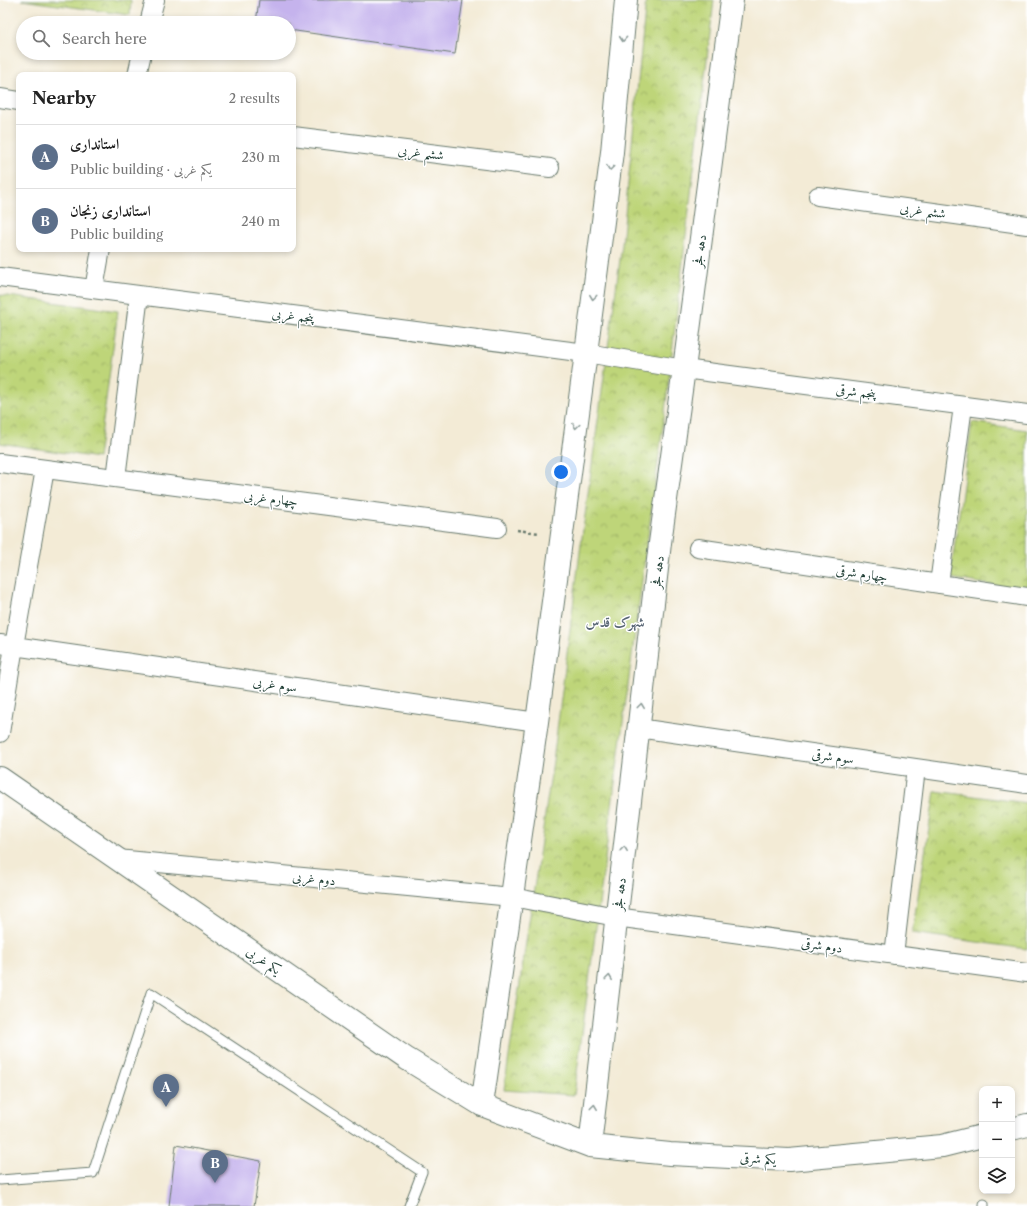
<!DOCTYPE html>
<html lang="en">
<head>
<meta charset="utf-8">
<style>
  :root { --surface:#fff; --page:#f2f2f2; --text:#222; --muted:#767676; --line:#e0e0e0; --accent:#b45309 }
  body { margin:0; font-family:"Libre Caslon Text",Amiri,serif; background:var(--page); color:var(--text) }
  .controls { position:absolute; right:12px; bottom:12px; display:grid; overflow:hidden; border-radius:8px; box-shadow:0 2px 6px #0003 }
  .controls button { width:36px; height:36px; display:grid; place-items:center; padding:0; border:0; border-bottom:1px solid var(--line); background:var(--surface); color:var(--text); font:20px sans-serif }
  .you { position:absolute; left:561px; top:472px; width:14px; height:14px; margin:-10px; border:3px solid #fff; border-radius:50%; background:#1a73e8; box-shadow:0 0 0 6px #1a73e833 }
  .badge { display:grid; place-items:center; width:26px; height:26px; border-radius:50%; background:var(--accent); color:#fff; font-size:13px; font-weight:700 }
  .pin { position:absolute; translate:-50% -33px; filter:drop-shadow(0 1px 2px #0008) }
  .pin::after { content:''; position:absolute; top:21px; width:14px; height:12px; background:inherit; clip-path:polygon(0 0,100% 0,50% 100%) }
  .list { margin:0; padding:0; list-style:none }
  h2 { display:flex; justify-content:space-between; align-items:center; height:52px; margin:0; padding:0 16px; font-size:17px }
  h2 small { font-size:13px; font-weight:400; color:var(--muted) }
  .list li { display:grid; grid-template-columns:26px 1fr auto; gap:12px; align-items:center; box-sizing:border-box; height:64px; padding:0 16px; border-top:1px solid var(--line) }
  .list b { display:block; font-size:15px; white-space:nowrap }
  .list p { margin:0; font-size:13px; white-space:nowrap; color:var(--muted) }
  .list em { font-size:13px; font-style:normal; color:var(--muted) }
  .icon { flex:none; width:22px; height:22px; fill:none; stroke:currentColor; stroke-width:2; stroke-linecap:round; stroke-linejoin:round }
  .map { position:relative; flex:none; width:1027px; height:1206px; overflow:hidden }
  .search { position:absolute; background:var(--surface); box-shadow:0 2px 6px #0003; left:16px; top:16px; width:280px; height:44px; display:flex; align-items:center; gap:10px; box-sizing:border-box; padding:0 14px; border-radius:22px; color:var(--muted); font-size:15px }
  .panel { position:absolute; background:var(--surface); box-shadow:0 2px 6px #0003; left:16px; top:72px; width:280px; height:180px; border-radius:8px }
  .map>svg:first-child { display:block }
  .park { fill:url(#park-crowns); stroke:#6e8956 }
  .building { fill:#c5b3ed }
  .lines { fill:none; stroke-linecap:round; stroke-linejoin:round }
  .service-casing { stroke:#697a6d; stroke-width:11 }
  .minor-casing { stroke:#697a6d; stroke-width:20 }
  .tertiary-casing { stroke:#697a6d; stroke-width:24 }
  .path { stroke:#697a6d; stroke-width:2.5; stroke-dasharray:3 3; stroke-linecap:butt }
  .service { stroke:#fff; stroke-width:9 }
  .minor { stroke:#fff; stroke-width:18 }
  .tertiary { stroke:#fff; stroke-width:22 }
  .oneway { stroke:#8f9e9a }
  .labels { text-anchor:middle; stroke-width:3; stroke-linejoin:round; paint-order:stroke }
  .street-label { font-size:13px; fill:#1f3d34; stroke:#fff }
  .neighbourhood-label { font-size:14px; font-weight:bold; fill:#596675; stroke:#fff }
</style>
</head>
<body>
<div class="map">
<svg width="1027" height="1206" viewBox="0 0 1027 1206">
  <defs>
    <pattern id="park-crowns" width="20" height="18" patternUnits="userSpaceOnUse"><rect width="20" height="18" fill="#bed579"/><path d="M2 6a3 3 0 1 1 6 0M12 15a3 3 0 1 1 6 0" fill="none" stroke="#9aae64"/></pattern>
  </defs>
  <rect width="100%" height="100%" fill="#fff"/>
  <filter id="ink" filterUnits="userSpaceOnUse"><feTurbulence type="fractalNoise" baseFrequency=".025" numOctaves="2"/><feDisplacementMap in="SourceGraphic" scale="8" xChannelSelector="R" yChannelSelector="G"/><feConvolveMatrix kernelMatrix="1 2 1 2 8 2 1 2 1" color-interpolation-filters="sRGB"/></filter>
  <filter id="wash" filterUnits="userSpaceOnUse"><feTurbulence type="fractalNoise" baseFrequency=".012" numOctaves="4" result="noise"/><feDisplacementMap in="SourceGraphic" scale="16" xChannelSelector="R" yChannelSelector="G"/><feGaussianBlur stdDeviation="0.9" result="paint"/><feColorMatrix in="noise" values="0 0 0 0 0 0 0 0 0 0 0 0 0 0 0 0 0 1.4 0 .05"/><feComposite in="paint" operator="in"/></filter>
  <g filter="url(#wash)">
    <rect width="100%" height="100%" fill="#f3ebd6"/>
    <path class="park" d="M22 0H131L130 15Z
      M646 0H714L666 403 623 722 574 1095 504 1090 553 761 580 552 622 245Z
      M0 295 118 311 98 458 0 443Z
      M972 422 1027 430V591L950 578Z
      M935 791 1027 803V949L912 933Z"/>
    <g id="blocks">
      <path class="building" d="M259 0H463L455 54 289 30V23H256Z
        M176 1145 261 1161 254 1206H169Z"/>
    </g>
  </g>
  <g filter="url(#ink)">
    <use href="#blocks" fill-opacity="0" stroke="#697a6d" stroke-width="1"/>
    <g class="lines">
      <defs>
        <path id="service" d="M0 1180 93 1173 151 993 422 1172 409 1206
          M984 1204V1206"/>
        <path id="minor" d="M149 23 155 0
          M137 75 142 53
          M0 98 19 101
          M293 136 550 168
          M818 196 1027 225
          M0 277 586 353 684 369 1027 414
          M94 289 101 249
          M0 463 497 528
          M116 478 139 295
          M698 548 1027 597
          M939 584 963 406
          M0 644 537 722
          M638 728 1027 784
          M0 733 14 646 45 469
          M117 859 512 897 616 917 1027 973
          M894 955 916 768"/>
        <path id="tertiary" d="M0 778 407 1059 482 1105 590 1146 670 1154 789 1160 942 1146 982 1136
          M482 1105 537 722 586 353 612 152 626 0
          M1012 1129 1027 1125
          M590 1146 660 543 684 369 732 0"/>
      </defs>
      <use href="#service" class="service-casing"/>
      <use href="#minor" class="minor-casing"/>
      <use href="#tertiary" class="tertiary-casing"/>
      <path class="path" d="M517 530 539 533"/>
      <use href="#service" class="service"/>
      <use href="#minor" class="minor"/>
      <use href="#tertiary" class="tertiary"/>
    </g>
    <defs><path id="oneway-chevron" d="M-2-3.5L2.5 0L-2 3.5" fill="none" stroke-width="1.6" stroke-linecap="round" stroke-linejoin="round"/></defs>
    <g class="oneway">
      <use href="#oneway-chevron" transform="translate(623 39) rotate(95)"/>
      <use href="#oneway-chevron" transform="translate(610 168) rotate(97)"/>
      <use href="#oneway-chevron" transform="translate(593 297) rotate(97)"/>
      <use href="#oneway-chevron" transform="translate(576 426) rotate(98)"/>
      <use href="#oneway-chevron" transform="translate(641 706) rotate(-83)"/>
      <use href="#oneway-chevron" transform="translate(624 849) rotate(-83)"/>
      <use href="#oneway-chevron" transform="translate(609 978) rotate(-83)"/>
      <use href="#oneway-chevron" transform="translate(594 1107) rotate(-83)"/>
    </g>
  </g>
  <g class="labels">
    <g class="street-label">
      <text transform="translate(421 152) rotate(7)" y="5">ششم غربی</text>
      <text transform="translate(923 210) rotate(8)" y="5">ششم غربی</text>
      <text transform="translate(699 251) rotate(-82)" y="5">دهه فجر</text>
      <text transform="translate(293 315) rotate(7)" y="5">پنجم غربی</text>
      <text transform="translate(856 391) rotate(7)" y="5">پنجم شرقی</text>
      <text transform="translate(271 498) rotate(7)" y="5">چهارم غربی</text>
      <text transform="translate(657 572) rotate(-83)" y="5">دهه فجر</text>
      <text transform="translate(862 573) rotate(8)" y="5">چهارم شرقی</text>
      <text transform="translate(275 684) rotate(8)" y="5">سوم غربی</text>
      <text transform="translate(833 756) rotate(8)" y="5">سوم شرقی</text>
      <text transform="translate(314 878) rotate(6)" y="5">دوم غربی</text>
      <text transform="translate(619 894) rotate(-83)" y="5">دهه فجر</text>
      <text transform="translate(822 945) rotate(8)" y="5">دوم شرقی</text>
      <text transform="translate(264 960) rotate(35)" y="5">یکم غربی</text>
      <text transform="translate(758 1158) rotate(3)" y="5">یکم شرقی</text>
    </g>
    <g class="neighbourhood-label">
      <text x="615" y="627">شهرک قدس</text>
    </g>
  </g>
</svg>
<div class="controls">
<button>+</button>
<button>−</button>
<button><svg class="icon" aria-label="layers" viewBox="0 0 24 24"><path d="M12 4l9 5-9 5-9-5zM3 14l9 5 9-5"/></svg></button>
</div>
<div class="you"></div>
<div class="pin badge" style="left:166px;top:1107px;background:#5c6f8a">A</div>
<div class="pin badge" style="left:215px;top:1183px;background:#5c6f8a">B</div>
<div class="search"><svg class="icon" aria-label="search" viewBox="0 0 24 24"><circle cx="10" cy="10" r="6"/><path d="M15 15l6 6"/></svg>Search here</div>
<section class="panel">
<h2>Nearby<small>2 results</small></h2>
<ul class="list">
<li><span class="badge" style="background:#5c6f8a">A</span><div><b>استانداری</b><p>Public building · یکم غربی</p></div><em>230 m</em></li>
<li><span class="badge" style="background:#5c6f8a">B</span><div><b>استانداری زنجان</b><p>Public building</p></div><em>240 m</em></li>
</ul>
</section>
</div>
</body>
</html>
